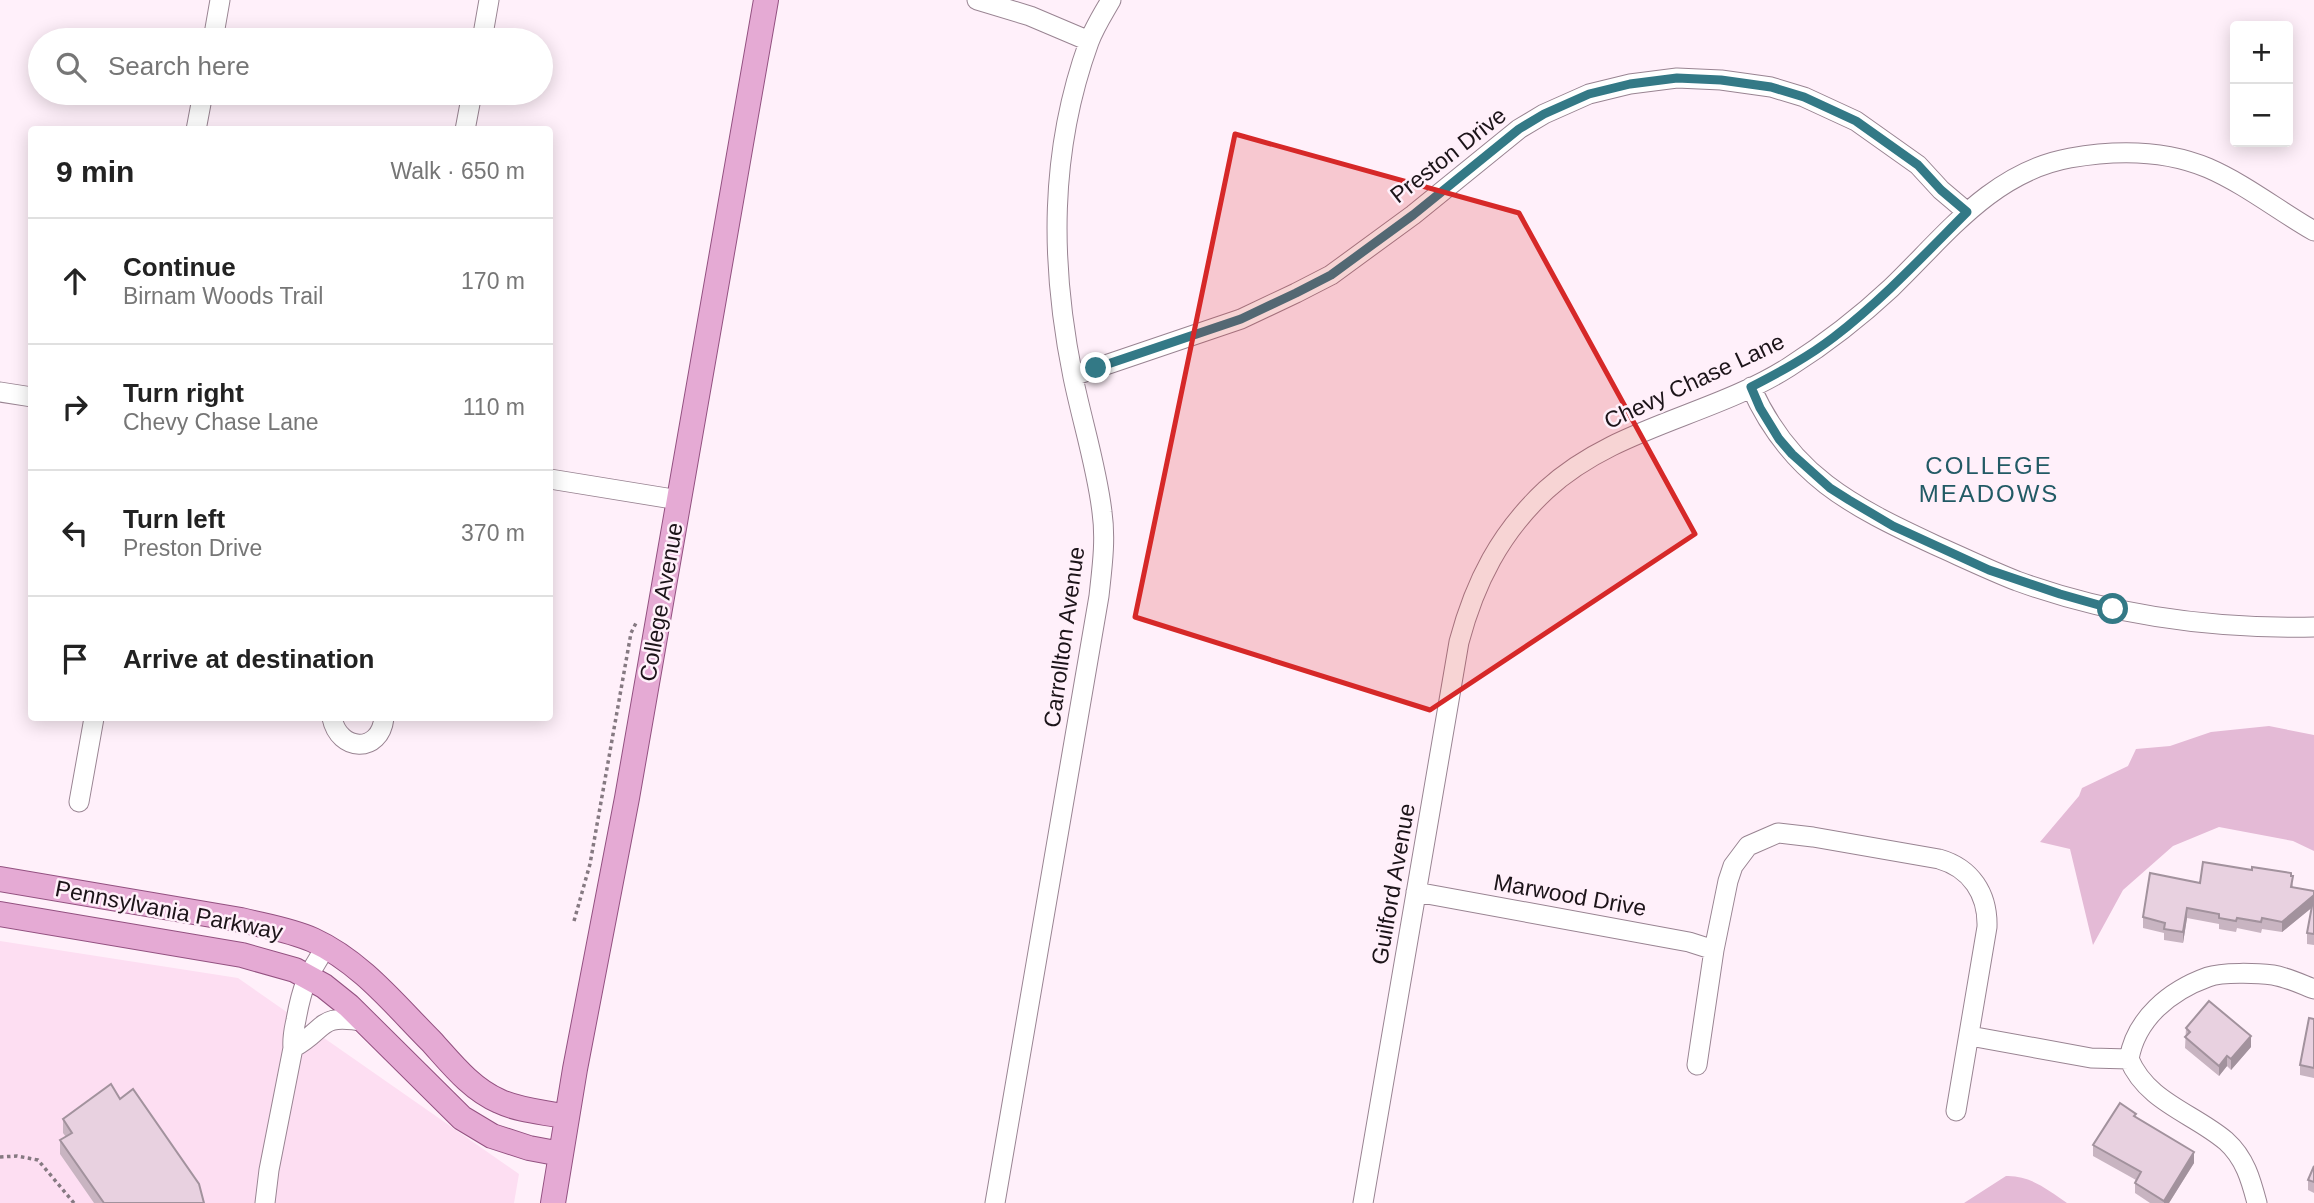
<!DOCTYPE html>
<html lang="en">
<head>
<meta charset="utf-8">
<style>
  :root { --surface:#fff; --page:#f2f2f2; --text:#222; --muted:#767676; --line:#e0e0e0 }
  body { margin:0; font-family:Arial,sans-serif; background:var(--page); color:var(--text) }
  .controls { position:absolute; right:21px; top:21px; display:grid; overflow:hidden; border-radius:7px; box-shadow:0 4px 18px #0003 }
  .controls button { width:63px; height:63px; display:grid; place-items:center; padding:0; border:0; border-bottom:2px solid var(--line); background:var(--surface); color:var(--text); font:35px sans-serif }
  .stop { position:absolute; width:21px; height:21px; margin:-16px; border:5px solid #337986; border-radius:50%; background:#fff }
  .stop.end { background:#337986; border-color:#fff; box-shadow:0 2px 7px #0008 }
  .list { margin:0; padding:0; list-style:none }
  h2 { display:flex; justify-content:space-between; align-items:center; height:91px; margin:0; padding:0 28px; font-size:30px }
  h2 small { font-size:23px; font-weight:400; color:var(--muted) }
  .list li { display:grid; grid-template-columns:46px 1fr auto; gap:21px; align-items:center; box-sizing:border-box; height:126px; padding:0 28px; border-top:2px solid var(--line) }
  .list b { display:block; font-size:26px; white-space:nowrap }
  .list p { margin:0; font-size:23px; white-space:nowrap; color:var(--muted) }
  .list em { font-size:23px; font-style:normal; color:var(--muted) }
  .icon { flex:none; width:38px; height:38px; fill:none; stroke:currentColor; stroke-width:2; stroke-linecap:round; stroke-linejoin:round }
  .map { position:relative; flex:none; width:2314px; height:1203px; overflow:hidden }
  .search { position:absolute; background:var(--surface); box-shadow:0 4px 18px #0003; left:28px; top:28px; width:525px; height:77px; display:flex; align-items:center; gap:18px; box-sizing:border-box; padding:0 24px; border-radius:38px; color:var(--muted); font-size:26px }
  .panel { position:absolute; background:var(--surface); box-shadow:0 4px 18px #0003; left:28px; top:126px; width:525px; height:595px; border-radius:7px }
  .map>svg:first-child { display:block }
  .built { fill:#fddef2 }
  .green { fill:#e4bad6 }
  .lines { fill:none; stroke-linecap:round; stroke-linejoin:round }
  .minor-casing { stroke:#998492; stroke-width:21 }
  .major-casing { stroke:#935180; stroke-width:26 }
  .path { stroke:#857981; stroke-width:3.5; stroke-dasharray:3.5 3.5; stroke-linecap:butt }
  .minor { stroke:#fff; stroke-width:19 }
  .major { stroke:#e5aad4; stroke-width:24 }
  .wall { fill:#c8b4c1 }
  .shaded-wall { fill:#a2929d }
  .building { fill:#e8d1e0; stroke:#a2929d; stroke-width:2 }
  .route { stroke:#337986; stroke-width:9 }
  .marked { fill:#d62828; fill-opacity:0.2; stroke:#d62828; stroke-width:5; stroke-linejoin:round }
  .labels { text-anchor:middle; stroke-width:5; stroke-linejoin:round; paint-order:stroke }
  .street-label { font-size:23px; fill:#1c1419; stroke:#fff0fa }
  .neighbourhood-label { font-size:24px; letter-spacing:2px; fill:#225a65; stroke:#fff0fa }
</style>
</head>
<body>
<div class="map">
<svg width="2314" height="1203" viewBox="0 0 2314 1203">
  <rect width="100%" height="100%" fill="#fff0fa"/>
  <path class="built" d="M0 941 238 978 519 1174 514 1203H0Z"/>
  <path class="green" d="M2269 726 2314 735V851L2293 841 2219 827 2173 846 2123 890 2093 945 2070 849 2040 842 2079 796 2082 788 2128 766 2136 749 2170 746 2211 732Z
    M2006 1176C2030 1175 2048 1190 2067 1203H1964Z"/>
  <g class="lines">
    <defs>
      <path id="minor" d="M977 0 1030 16 1089 41
        M213 40 220 0
        M482 40 489 0
        M196 130 203 93
        M465 130 472 93
        M1073 376 1241 319 1296 293 1331 275 1413 215 1519 129 1544 114 1589 94 1630 84 1677 78 1721 80 1771 87 1804 97 1856 121 1918 165 1941 190 1967 212
        M1751 387C1790 475 1851 506 1935 545 1962 557 1989 570 2017 581 2111 615 2214 629 2314 627
        M0 392 32 397
        M550 479 679 500
        M332 718C339 752 380 754 384 718
        M79 802 94 718
        M1416 892 1689 942 1714 950
        M1970 1036 2091 1058 2129 1059
        M293 1048C329 1028 316 1013 366 1022
        M2129 1059C2136 1019 2169 991 2208 977 2222 972 2257 973 2273 975 2286 977 2301 984 2314 989
        M2129 1059C2147 1102 2193 1113 2226 1141 2245 1158 2251 1180 2257 1203
        M1697 1065 1714 950 1728 881 1733 866 1748 846 1778 833 1813 837 1939 859C1971 868 1988 894 1987 927L1956 1111
        M265 1203 269 1170 293 1048C292 1037 294 1030 296 1020 302 986 307 976 326 947
        M995 1203 1099 596C1102 568 1106 540 1102 512 1097 468 1082 421 1073 377 1050 264 1049 152 1089 42 1094 28 1103 14 1111 0
        M1363 1203 1459 642C1475 582 1500 533 1546 490 1614 427 1712 416 1789 367 1825 344 1860 317 1891 288 1945 236 1992 172 2070 158 2115 150 2165 150 2208 168 2245 184 2279 211 2314 231"/>
      <path id="major" d="M0 879 241 920C265 926 291 930 313 940 361 962 395 1005 431 1041 451 1063 471 1089 499 1101 520 1111 545 1112 567 1117
        M0 914 242 955 295 970 324 986 349 1006 462 1118 492 1136 529 1148 561 1154
        M553 1203 575 1069 627 798 766 0"/>
    </defs>
    <use href="#minor" class="minor-casing"/>
    <use href="#major" class="major-casing"/>
    <path class="path" d="M574 921 590 864 631 633 637 621
      M0 1157 17 1156 38 1160 74 1203"/>
    <use href="#minor" class="minor"/>
    <use href="#major" class="major"/>
  </g>
  <path class="wall" d="M2291 876 2293 887 2314 891V945L2307 944V933L2312 907 2282 932 2262 929 2261 933 2237 928 2236 932 2219 929V924L2187 918 2183 943 2164 940V933L2143 928V917L2200 883Z
    M2314 1019V1078L2300 1075V1065Z
    M2186 1028 2251 1047 2231 1070 2227 1066 2219 1076 2185 1048Z
    M120 1099 204 1203H94L60 1154V1140L66 1137 63 1133V1119Z
    M2136 1117 2194 1163 2169 1203H2150L2135 1193V1183L2136 1180 2093 1156V1145Z
    M2314 1166V1193L2308 1190V1180Z"/>
  <path class="shaded-wall" d="M2314 895V906L2282 932V922Z
    M2187 908V918L2183 943V932Z
    M2251 1036V1047L2231 1070V1059Z
    M2227 1056V1066L2219 1076V1066Z
    M2194 1152V1163L2169 1203H2164V1201Z"/>
  <path class="building" d="M2203 862 2252 870V867L2291 873V876H2293L2291 887 2314 891V934L2307 933 2314 895 2282 922 2262 918 2261 922 2237 918 2236 921 2219 918V914L2187 908 2183 932 2164 929 2165 923 2143 917 2150 873 2200 883Z
    M2209 1001 2251 1036 2231 1059 2227 1056 2219 1066 2185 1037 2190 1032 2186 1028Z
    M2309 1018 2314 1019V1068L2300 1065Z
    M111 1084 120 1099 133 1089 199 1184 204 1203H104L60 1140 72 1133 63 1119Z
    M2120 1103 2136 1114 2134 1116 2194 1152 2164 1201 2135 1183 2141 1172 2093 1145Z
    M2314 1166V1182L2308 1180Z"/>
  <g class="lines">
    <path class="route" d="M1096 368 1241 319 1296 293 1331 275 1413 215 1519 129 1544 114 1589 94 1630 84 1677 78 1721 80 1771 87 1804 97 1856 121 1918 165 1941 190 1967 212C1924 255 1882 300 1834 337 1808 357 1780 372 1751 387L1760 408 1779 439 1792 454 1830 488 1849 500 1893 526 1989 570 2060 594 2113 609"/>
  </g>
  <path class="marked" d="M1235 134 1519 213 1695 534 1430 710 1135 617Z"/>
  <g class="labels">
    <g class="street-label">
      <text transform="translate(1448 155) rotate(-38)" y="8">Preston Drive</text>
      <text transform="translate(1694 381) rotate(-25)" y="8">Chevy Chase Lane</text>
      <text transform="translate(661 602) rotate(-80)" y="8">College Avenue</text>
      <text transform="translate(1064 637) rotate(-82)" y="8">Carrollton Avenue</text>
      <text transform="translate(1393 884) rotate(-80)" y="8">Guilford Avenue</text>
      <text transform="translate(1570 895) rotate(10)" y="8">Marwood Drive</text>
      <text transform="translate(169 910) rotate(11)" y="8">Pennsylvania Parkway</text>
    </g>
    <g class="neighbourhood-label">
      <text x="1989" y="474">COLLEGE<tspan x="1989" dy="28">MEADOWS</tspan></text>
    </g>
  </g>
</svg>
<div class="controls">
<button>+</button>
<button>−</button>
</div>
<div class="stop" style="left:2113px;top:609px"></div>
<div class="stop end" style="left:1096px;top:368px"></div>
<div class="search"><svg class="icon" aria-label="search" viewBox="0 0 24 24"><circle cx="10" cy="10" r="6"/><path d="M15 15l6 6"/></svg>Search here</div>
<section class="panel">
<h2>9 min<small>Walk · 650 m</small></h2>
<ul class="list">
<li><svg class="icon" aria-label="ahead" viewBox="0 0 24 24"><path d="M12 20V5M6 11l6-6 6 6"/></svg><div><b>Continue</b><p>Birnam Woods Trail</p></div><em>170 m</em></li>
<li><svg class="icon" aria-label="right" viewBox="0 0 24 24"><path d="M7 20v-9h11M14 6l5 5-5 5"/></svg><div><b>Turn right</b><p>Chevy Chase Lane</p></div><em>110 m</em></li>
<li><svg class="icon" aria-label="left" viewBox="0 0 24 24"><path d="M17 20v-9H6M10 6l-5 5 5 5"/></svg><div><b>Turn left</b><p>Preston Drive</p></div><em>370 m</em></li>
<li><svg class="icon" aria-label="arrive" viewBox="0 0 24 24"><path d="M6 21V4h12l-3 4 3 4H6"/></svg><div><b>Arrive at destination</b></div></li>
</ul>
</section>
</div>
</body>
</html>
